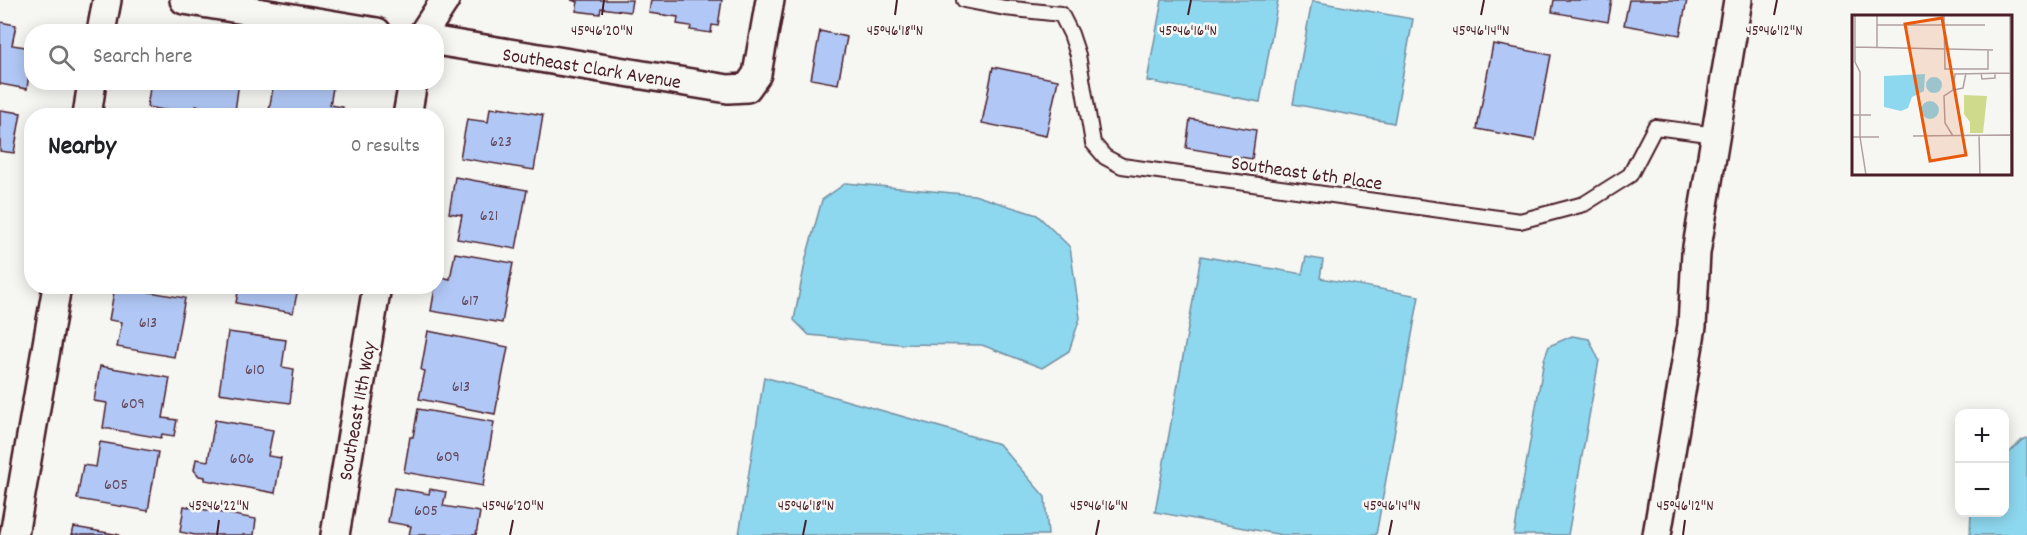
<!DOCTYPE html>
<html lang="en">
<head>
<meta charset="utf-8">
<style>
  :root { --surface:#fff; --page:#f6f6f6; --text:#202124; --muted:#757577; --line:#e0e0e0 }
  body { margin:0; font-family:Dekko,sans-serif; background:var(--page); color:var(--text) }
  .controls { position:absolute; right:18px; bottom:18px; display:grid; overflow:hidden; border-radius:12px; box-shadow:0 3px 15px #0003 }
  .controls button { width:54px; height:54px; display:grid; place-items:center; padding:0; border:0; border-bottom:2px solid var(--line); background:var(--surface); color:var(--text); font:30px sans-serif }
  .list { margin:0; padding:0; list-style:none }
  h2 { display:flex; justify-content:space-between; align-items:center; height:78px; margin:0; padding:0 24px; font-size:26px }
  h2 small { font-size:20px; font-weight:400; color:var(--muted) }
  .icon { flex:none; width:33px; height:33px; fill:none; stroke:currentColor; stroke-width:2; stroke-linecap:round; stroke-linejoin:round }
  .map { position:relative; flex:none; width:2027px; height:535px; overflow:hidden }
  .search { position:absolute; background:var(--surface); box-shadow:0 3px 15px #0003; left:24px; top:24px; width:420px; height:66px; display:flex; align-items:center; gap:15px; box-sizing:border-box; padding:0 21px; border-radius:24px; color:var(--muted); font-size:22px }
  .panel { position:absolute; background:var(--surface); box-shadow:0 3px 15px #0003; left:24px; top:108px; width:420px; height:186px; border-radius:24px }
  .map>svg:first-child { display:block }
  .water { fill:#8ed8ef; stroke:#738ea1; stroke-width:1.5 }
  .building { fill:#b1c8f6; stroke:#4a1f2b; stroke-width:1.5 }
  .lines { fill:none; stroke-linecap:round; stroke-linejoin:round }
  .service-casing { stroke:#4a1f2b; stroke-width:18 }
  .minor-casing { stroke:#4a1f2b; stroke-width:32 }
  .service { stroke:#f6f6f2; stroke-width:14 }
  .minor { stroke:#f6f6f2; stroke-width:27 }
  .ticks { fill:none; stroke:#4a1f2b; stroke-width:2 }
  .labels { text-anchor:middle; stroke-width:5; stroke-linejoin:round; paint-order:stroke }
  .number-label { font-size:16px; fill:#64495e }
  .street-label { font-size:20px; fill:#4a1f2b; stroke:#f6f6f2 }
  .inset-road { fill:none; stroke:#b1a0a2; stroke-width:1.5 }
  .view { fill:#e8590c; fill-opacity:0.15; stroke:#e8590c; stroke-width:3 }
  .inset-edge { fill:none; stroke:#4a1f2b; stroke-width:3 }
  .ticks-label { font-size:15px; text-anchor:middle; fill:#4a1f2b; stroke:#f6f6f2; stroke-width:5; stroke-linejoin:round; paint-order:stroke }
</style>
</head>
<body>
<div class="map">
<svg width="2027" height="535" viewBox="0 0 2027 535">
  <rect width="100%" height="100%" fill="#f6f6f2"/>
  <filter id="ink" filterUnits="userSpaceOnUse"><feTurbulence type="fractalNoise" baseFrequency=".0167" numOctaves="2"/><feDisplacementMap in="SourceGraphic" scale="12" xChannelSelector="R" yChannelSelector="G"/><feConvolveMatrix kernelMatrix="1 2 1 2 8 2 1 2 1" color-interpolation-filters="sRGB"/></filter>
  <g filter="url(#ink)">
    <path class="water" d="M1162 0H1278L1260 102 1147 81Z
      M1312 1 1413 19 1394 123 1293 104Z
      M846 183 974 195 1037 215 1070 247 1080 318 1069 351 1042 368 982 345 900 344 809 335 794 320 806 258 822 200Z
      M1201 256 1302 274 1306 257 1323 260 1320 278 1419 296 1376 535H1283L1155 512Z
      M1572 336 1589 339 1599 360 1568 535H1514L1544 360 1549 346Z
      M764 377 999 444 1045 497 1048 535H739Z
      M2027 438V535H1970L1971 513 2004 512 2005 457 2022 440Z"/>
    <path class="building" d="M571 0H632L630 12 601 8 600 14 576 11 578 2Z
      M651 0H722L718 26 712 25 711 33 690 30 691 26 677 24 678 17 649 13Z
      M1554 0H1612L1608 22 1552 12Z
      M1629 0H1687L1680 35 1624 25Z
      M0 22 16 25 12 45 32 48 27 89 0 84Z
      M820 31 847 37 838 84 811 79Z
      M1493 44 1551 55 1535 140 1477 129Z
      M993 67 1058 80 1046 136 982 123Z
      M151 82H239L235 111 196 106 194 116H175L176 112 147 107Z
      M274 82H334L330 105 343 107 341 116H268Z
      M498 107 543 115 534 170 460 158 467 119 488 122 490 108 498 109Z
      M0 110 21 113 14 153 0 151Z
      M1190 119 1256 130 1252 159 1186 148Z
      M455 177 527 190 516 249 457 239 462 215 449 213Z
      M455 253 513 263 502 323 431 311 437 276 450 279Z
      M115 286 185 298 174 357 117 347 122 322 109 320Z
      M239 286H311L310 290 298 288 293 313 236 303Z
      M428 331 508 347 495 414 419 399 425 371 421 370Z
      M228 332 286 340 282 367 294 369 290 403 219 393Z
      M100 366 170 378 163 418 177 420 174 436 162 434 161 438 103 428 107 403 94 401Z
      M418 409 494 422 483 486 404 472 410 437H413Z
      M215 420 273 430 268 456 281 458 275 493 205 480V477L199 476 194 470 196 459 208 461Z
      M100 442 158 452 148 511 77 499 83 465 96 467Z
      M394 488 429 494 430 489 446 492 443 506 480 512 476 535H409L411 526 388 522Z
      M184 506 256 519 254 535H195L180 532Z
      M74 527 120 535H72Z"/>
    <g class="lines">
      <defs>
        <path id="service" d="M964 0 1005 8 1061 14 1071 34 1078 55 1093 143 1105 157 1122 166 1520 221 1584 204 1630 175 1655 127 1716 135"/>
        <path id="minor" d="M184 0 377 32
          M101 32 107 0
          M424 32 445 0
          M436 41 728 89 747 88 757 74 770 0
          M87 116 92 82
          M407 116 413 82
          M14 535 57 286
          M335 535 377 286
          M1657 535 1692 326 1696 253 1738 0"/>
      </defs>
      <use href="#service" class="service-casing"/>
      <use href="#minor" class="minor-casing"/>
      <use href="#service" class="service"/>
      <use href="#minor" class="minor"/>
    </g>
  </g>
  <path class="ticks" d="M602 15 604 0M895 15 897 0M1188 15 1191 0M1481 15 1484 0M1774 15 1777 0M217 535 219 520M510 535 513 520M803 535 806 520M1096 535 1099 520M1389 535 1392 520M1683 535 1685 520"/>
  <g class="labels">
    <g class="number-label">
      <text x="501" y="146">623</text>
      <text x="489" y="220">621</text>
      <text x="470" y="305">617</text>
      <text x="148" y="327">613</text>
      <text x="255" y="374">610</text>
      <text x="461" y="391">613</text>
      <text x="133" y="408">609</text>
      <text x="448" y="461">609</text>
      <text x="242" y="463">606</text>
      <text x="116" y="489">605</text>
      <text x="426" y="515">605</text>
    </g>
    <g class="street-label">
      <text transform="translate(592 67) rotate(9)" y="7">Southeast Clark Avenue</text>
      <text transform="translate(1307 172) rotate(8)" y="7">Southeast 6th Place</text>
      <text transform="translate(356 411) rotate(-80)" y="7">Southeast 11th Way</text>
    </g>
  </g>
  <g transform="translate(1852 15)">
    <rect width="160" height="160" fill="#f6f6f2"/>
    <path d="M112 80 135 81 131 118H118V107L112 99Z" fill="#cfda8d"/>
    <path d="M73 59 72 76 60 82 56 93 49 96 32 92V61ZM74 70a8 8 0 1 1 16 0a8 8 0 1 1-16 0ZM69 95a9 9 0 1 1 18 0a9 9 0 1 1-18 0Z" fill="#8ed8ef"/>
    <path class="inset-road" d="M3 0V47L8 57V122L14 160M25 0V32M92 0 93 54H136V35M158 0 159 160M25 10H133M3 32 141 35M129 58 130 64 143 63V58M102 75 111 73 114 58M0 100H19M127 120 128 160M61 121 158 120M101 121 93 108 92 81 101 75 103 59 158 58M0 122H27"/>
    <path class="view" d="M90 3 114 140 78 146 53 9Z"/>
    <rect width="160" height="160" class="inset-edge"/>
  </g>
  <g class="ticks-label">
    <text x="602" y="35">45°46'20"N</text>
    <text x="895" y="35">45°46'18"N</text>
    <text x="1188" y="35">45°46'16"N</text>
    <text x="1481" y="35">45°46'14"N</text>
    <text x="1774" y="35">45°46'12"N</text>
    <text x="219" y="510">45°46'22"N</text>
    <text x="513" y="510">45°46'20"N</text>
    <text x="806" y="510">45°46'18"N</text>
    <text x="1099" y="510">45°46'16"N</text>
    <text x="1392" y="510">45°46'14"N</text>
    <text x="1685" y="510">45°46'12"N</text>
  </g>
</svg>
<div class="controls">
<button>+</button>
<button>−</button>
</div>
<div class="search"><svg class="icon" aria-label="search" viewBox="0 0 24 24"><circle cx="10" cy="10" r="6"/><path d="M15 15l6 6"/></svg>Search here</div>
<section class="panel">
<h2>Nearby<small>0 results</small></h2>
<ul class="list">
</ul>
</section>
</div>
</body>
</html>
